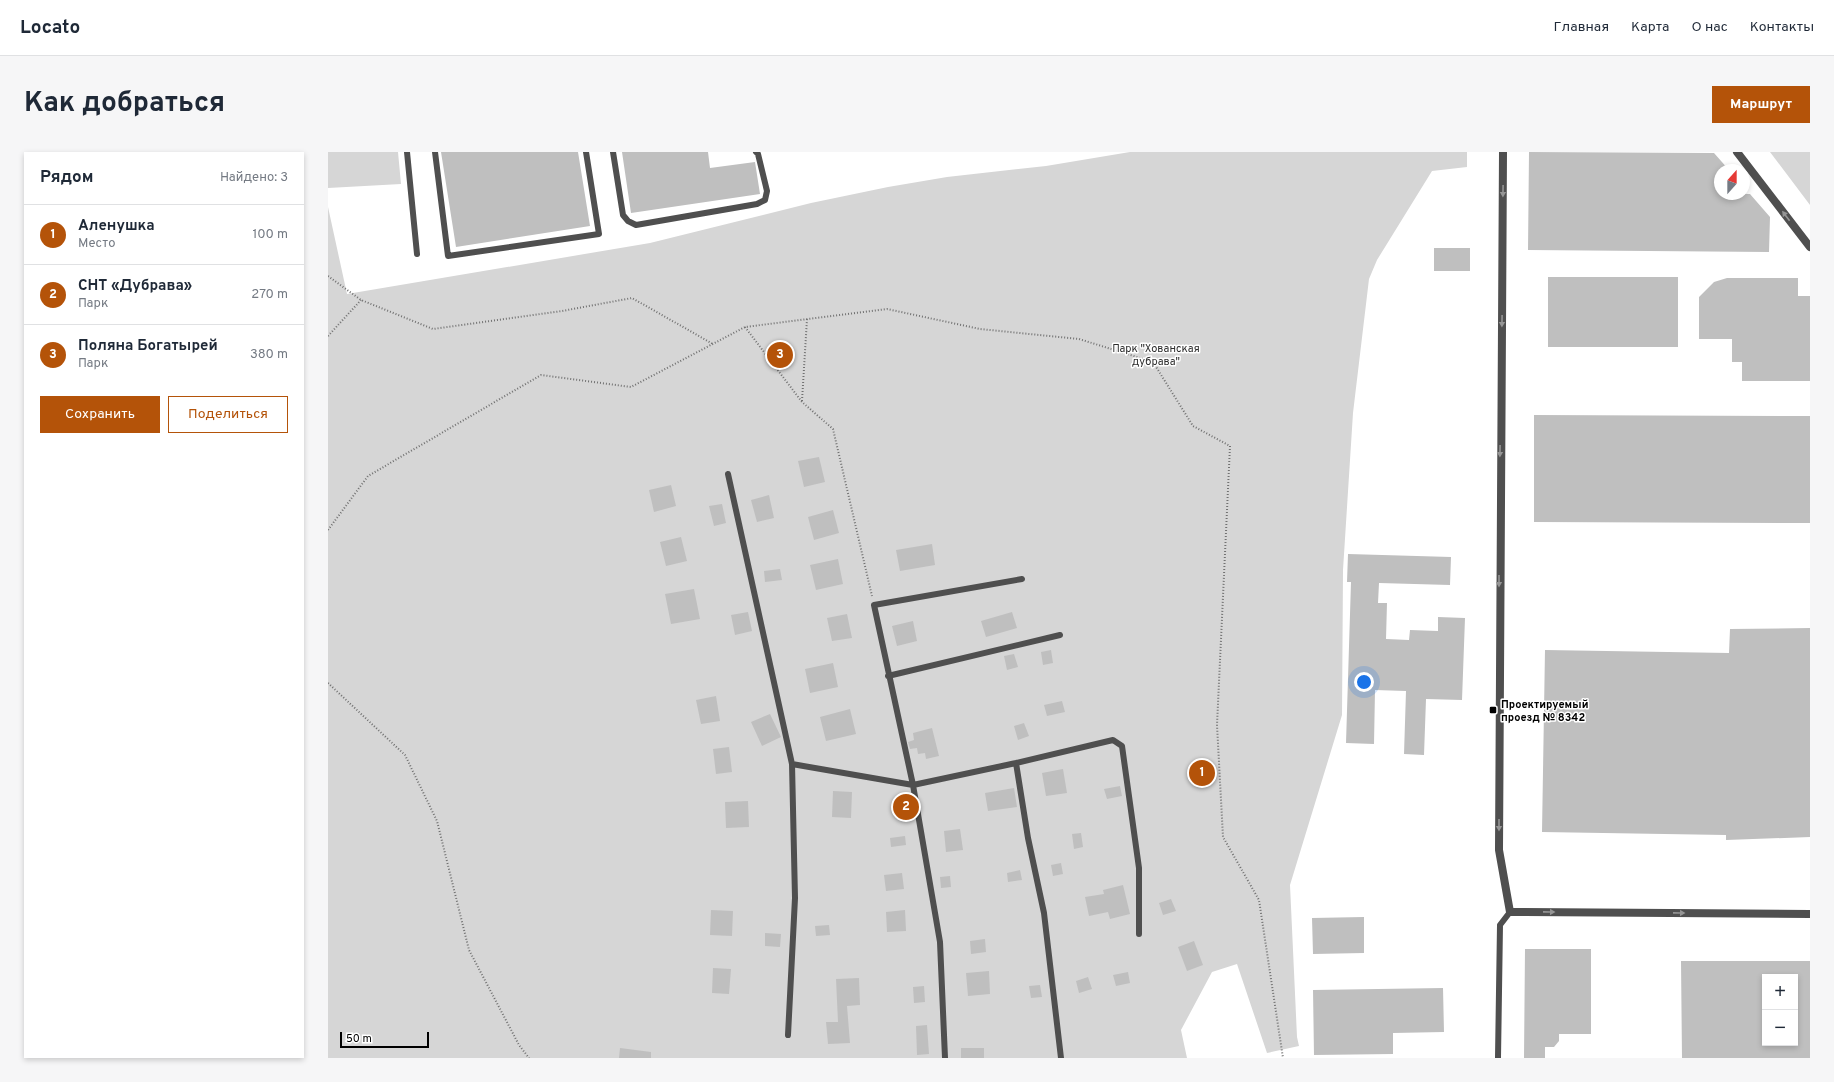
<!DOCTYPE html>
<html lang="ru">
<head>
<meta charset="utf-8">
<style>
  :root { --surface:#fff; --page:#f6f6f7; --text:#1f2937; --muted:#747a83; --line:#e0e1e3; --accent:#b45309 }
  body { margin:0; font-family:Overpass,sans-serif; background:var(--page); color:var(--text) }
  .controls { position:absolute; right:12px; bottom:12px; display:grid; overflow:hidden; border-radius:0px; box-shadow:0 2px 6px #0003 }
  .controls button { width:36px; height:36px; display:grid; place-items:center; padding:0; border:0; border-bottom:1px solid var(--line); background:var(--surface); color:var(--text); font:20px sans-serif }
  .compass { position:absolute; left:1386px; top:12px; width:36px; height:36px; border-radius:50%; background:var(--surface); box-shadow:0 2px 6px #0003; rotate:21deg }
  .scale { position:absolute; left:12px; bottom:10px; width:89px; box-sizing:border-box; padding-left:4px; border:2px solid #000; border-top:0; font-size:11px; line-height:14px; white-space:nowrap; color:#000; -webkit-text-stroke:3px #fff; paint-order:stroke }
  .you { position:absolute; left:1036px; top:530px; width:14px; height:14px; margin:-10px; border:3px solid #fff; border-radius:50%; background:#1a73e8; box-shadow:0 0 0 6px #1a73e833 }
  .badge { display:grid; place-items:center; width:26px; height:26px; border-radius:50%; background:var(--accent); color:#fff; font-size:13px; font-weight:700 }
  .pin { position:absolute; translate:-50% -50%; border:2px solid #fff; box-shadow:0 1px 4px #0006 }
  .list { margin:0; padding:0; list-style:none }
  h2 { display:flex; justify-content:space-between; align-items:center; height:52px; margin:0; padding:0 16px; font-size:17px }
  h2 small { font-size:13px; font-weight:400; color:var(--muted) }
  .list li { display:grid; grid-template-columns:26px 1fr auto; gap:12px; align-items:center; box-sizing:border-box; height:60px; padding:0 16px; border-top:1px solid var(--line) }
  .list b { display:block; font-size:15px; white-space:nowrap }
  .list p { margin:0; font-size:13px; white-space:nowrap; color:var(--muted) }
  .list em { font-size:13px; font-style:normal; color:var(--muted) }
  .actions { display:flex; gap:8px; padding:12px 16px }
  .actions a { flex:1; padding:9px 0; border:1px solid var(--accent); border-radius:0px; text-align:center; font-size:14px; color:var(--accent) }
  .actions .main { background:var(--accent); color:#fff }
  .map { position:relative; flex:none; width:1482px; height:906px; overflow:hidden; border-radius:0px }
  header { display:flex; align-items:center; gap:24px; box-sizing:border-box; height:56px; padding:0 20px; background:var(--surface); border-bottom:1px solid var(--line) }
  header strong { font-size:19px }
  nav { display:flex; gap:22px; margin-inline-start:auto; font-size:14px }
  .intro { display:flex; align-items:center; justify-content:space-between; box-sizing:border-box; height:96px; padding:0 24px }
  h1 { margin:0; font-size:28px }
  .button { padding:10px 18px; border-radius:0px; background:var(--accent); color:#fff; font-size:14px; font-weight:700 }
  main { display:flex; gap:24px; padding:0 24px }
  aside { flex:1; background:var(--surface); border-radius:0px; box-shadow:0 2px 6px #0003 }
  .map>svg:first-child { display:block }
  .green { fill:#d6d6d6 }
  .building { fill:#bfbfbf; fill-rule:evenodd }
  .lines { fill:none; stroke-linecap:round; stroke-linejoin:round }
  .path { stroke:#717171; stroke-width:2; stroke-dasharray:1 2; stroke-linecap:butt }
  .service { stroke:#4f4f4f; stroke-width:6 }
  .minor { stroke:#4f4f4f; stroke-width:8 }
  .oneway { fill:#959595 }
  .poi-dot { fill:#000; stroke:#fff; stroke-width:1.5 }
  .labels { text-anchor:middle; stroke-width:3; stroke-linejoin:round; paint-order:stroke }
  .park-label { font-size:11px; fill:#2d2d2d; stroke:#fff }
  .poi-label { font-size:11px; font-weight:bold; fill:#000; stroke:#fff; text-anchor:start }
</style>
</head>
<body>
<header>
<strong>Locato</strong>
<nav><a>Главная</a><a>Карта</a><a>О нас</a><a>Контакты</a></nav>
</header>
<div class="intro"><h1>Как добраться</h1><a class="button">Маршрут</a></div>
<main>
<aside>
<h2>Рядом<small>Найдено: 3</small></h2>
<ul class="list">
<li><span class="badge">1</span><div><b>Аленушка</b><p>Место</p></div><em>100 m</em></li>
<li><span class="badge">2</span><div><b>СНТ «Дубрава»</b><p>Парк</p></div><em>270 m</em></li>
<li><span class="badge">3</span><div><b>Поляна Богатырей</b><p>Парк</p></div><em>380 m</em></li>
</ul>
<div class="actions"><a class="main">Сохранить</a><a>Поделиться</a></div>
</aside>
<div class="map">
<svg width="1482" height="906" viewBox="0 0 1482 906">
  <rect width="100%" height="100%" fill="#fff"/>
  <path class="green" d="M0 0H70L73 32 0 36Z
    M802 0H1139V15L1104 19 1049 108 1041 127 1025 261 1015 418 1014 563 962 733 969 885 971 894 939 901 909 812 884 820 853 878 859 906H0V55L19 142 322 91 483 51 560 35 619 25 718 14Z
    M1442 0H1482V53Z"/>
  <path class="building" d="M113 0H250L262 74 128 95Z
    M294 0H380L382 16 427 10 432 42 303 61Z
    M1201 0 1386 1 1401 18H1392V42H1422L1442 65 1441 100 1200 98Z
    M1106 96H1142V119H1106Z
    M1220 125H1350V195H1220Z
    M1399 126H1470V144H1482V229H1414V210H1404V187H1371V145L1386 130Z
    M1206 263 1482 264V371L1206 370Z
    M491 305 497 330 476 335 470 309Z
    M343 333 348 354 326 360 321 338Z
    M441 343 446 366 429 370 423 348Z
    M394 352 398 371 386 374 381 354Z
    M505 358 511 381 486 388 480 365Z
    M353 385 359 409 338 414 332 390Z
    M604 392 607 413 572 419 568 398Z
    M1020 402 1123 405 1122 433 1051 431 1050 451H1059L1058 487 1081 488 1082 478 1110 479V465L1137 466 1134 548 1098 547 1096 603 1076 602 1078 539 1047 538 1046 592 1018 591 1023 430H1019Z
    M510 407 515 432 488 438 482 413Z
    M452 417 454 428 437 430 436 419Z
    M366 437 372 467 343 472 337 442Z
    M420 460 424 479 407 483 403 463Z
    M684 460 689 476 658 485 653 469Z
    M519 462 524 486 504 489 499 466Z
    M585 469 589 489 569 494 564 474Z
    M1482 476V685L1398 688V683L1214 680 1217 498 1401 501 1402 477Z
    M723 498 725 511 715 513 713 500Z
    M686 502 690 515 679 518 676 504Z
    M505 511 510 535 482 541 477 517Z
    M388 544 392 569 373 572 368 548Z
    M734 549 737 560 719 564 716 553Z
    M522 557 528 582 498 589 492 565Z
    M442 562 453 585 434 594 423 570Z
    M696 571 701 584 690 588 686 574Z
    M604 576 611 604 598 607 597 601 590 602 589 596 582 597 580 590 586 588 585 581Z
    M401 595 404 620 388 622 385 597Z
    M735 617 739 641 718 644 714 621Z
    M792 634 794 644 779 647 776 637Z
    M686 636 689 655 660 659 657 641Z
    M505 639 524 640 523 666 504 665Z
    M420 649 421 675 398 676 397 650Z
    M632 677 635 698 618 700 616 679Z
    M753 681 755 695 746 697 744 682Z
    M577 684 578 693 563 695 562 686Z
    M733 711 735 722 725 724 723 713Z
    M692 718 694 728 680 730 679 721Z
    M574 721 576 737 558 739 556 723Z
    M622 724 623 735 613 736 612 725Z
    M795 733 802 762 782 767 780 760 761 764 757 745 776 742 775 738Z
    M843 747 848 759 835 763 831 751Z
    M383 758 405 759 404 784 382 783Z
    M577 758 578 779 559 780 558 760Z
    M1036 765V801L985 802 984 766Z
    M501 773 502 783 488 784 487 774Z
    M437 781 453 782 452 795 437 794Z
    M657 787 658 800 643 802 642 789Z
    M866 789 875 813 859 819 850 795Z
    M1197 797H1263V882H1231V889L1226 895H1217V906H1196Z
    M1353 809H1482V906H1354ZM1437 825H1467V891H1437Z
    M385 816 403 817 401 842 384 841Z
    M661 819 662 842 640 844 638 821Z
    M800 820 802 831 788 834 785 823Z
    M760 825 764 837 751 841 748 829Z
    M531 826 532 853 519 854 522 891 500 892 498 870H510L508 827Z
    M712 833 714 845 703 846 701 834Z
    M596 834 597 850 586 851 585 835Z
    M1115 836 1116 880 1065 881V902L986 903 985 838Z
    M599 873 601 902 589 903 588 874Z
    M292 896 323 900V906H291Z
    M633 896H656V906H633Z"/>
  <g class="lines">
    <path class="path" d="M0 124 33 148 105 177 234 159 304 146 385 192
      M417 175 474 250 505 277 544 444
      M0 184 33 148
      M474 249 479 167
      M0 378 40 324 213 223 303 235 417 175 559 157 652 177 751 187 825 210 865 274 902 294 889 573 895 685 931 748 955 906
      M0 531 77 603 109 669 141 798 191 893 201 906"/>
    <path class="service" d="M79 0 89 102
      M107 0 120 104 271 82 258 0
      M285 0 295 63 300 69 308 73 429 52 437 48 439 39 430 2 428 0
      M400 322 464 612 585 633 688 611 785 588 794 594 811 716V782
      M560 524 732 483
      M688 611 700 686 716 761 733 906
      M460 883 467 746 464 612
      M617 906 612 790 585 633 546 453 694 427
      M1170 906 1172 773 1182 760"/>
    <path class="minor" d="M1175 0 1171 698 1182 760 1482 762
      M1409 0 1482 95"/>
  </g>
  <defs><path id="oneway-solid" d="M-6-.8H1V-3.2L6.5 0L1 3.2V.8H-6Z"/></defs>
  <g class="oneway">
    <use href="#oneway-solid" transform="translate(1175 39) rotate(91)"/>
    <use href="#oneway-solid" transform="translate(1458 64) rotate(-127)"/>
    <use href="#oneway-solid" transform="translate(1174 169) rotate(91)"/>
    <use href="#oneway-solid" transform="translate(1172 299) rotate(91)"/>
    <use href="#oneway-solid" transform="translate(1171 429) rotate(90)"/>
    <use href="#oneway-solid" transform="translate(1171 673) rotate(90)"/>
    <use href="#oneway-solid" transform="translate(1221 760) rotate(1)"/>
    <use href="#oneway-solid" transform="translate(1351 761) rotate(1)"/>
  </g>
  <rect class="poi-dot" x="1161" y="554" width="8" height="8" rx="2"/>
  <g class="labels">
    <g class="park-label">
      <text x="828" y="200">Парк "Хованская<tspan x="828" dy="13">дубрава"</tspan></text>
    </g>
    <g class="poi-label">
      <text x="1173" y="556">Проектируемый<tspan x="1173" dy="13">проезд № 8342</tspan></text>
    </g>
  </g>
</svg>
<div class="controls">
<button>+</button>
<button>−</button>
</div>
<svg class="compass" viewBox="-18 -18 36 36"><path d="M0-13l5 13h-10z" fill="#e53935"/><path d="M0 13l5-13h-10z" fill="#747a83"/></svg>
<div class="scale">50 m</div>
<div class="you"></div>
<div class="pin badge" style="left:874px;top:621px">1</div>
<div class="pin badge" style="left:578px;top:655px">2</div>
<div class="pin badge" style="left:452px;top:203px">3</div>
</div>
</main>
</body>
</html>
